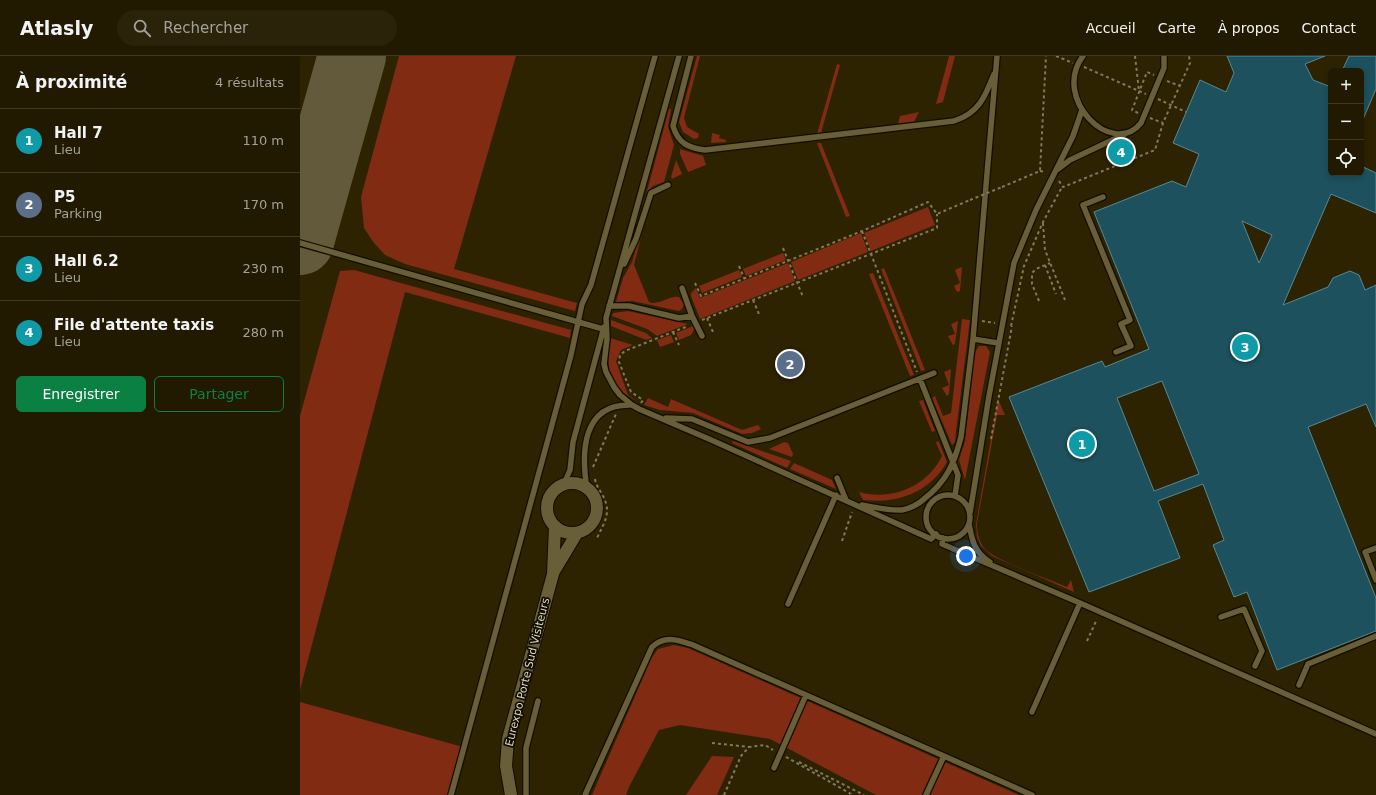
<!DOCTYPE html>
<html lang="fr">
<head>
<meta charset="utf-8">
<style>
  :root { --surface:#221a00; --page:#2a230a; --text:#f1f3f6; --muted:#a2a199; --line:#3f3822; --accent:#0b8043 }
  body { margin:0; font-family:"DejaVu Sans",sans-serif; background:var(--page); color:var(--text) }
  .controls { position:absolute; right:12px; top:12px; display:grid; overflow:hidden; border-radius:6px; box-shadow:0 2px 6px #0003 }
  .controls button { width:36px; height:36px; display:grid; place-items:center; padding:0; border:0; border-bottom:1px solid var(--line); background:var(--surface); color:var(--text); font:20px sans-serif }
  .you { position:absolute; left:666px; top:500px; width:14px; height:14px; margin:-10px; border:3px solid #fff; border-radius:50%; background:#1a73e8; box-shadow:0 0 0 6px #1a73e833 }
  .badge { display:grid; place-items:center; width:26px; height:26px; border-radius:50%; background:var(--accent); color:#fff; font-size:13px; font-weight:700 }
  .pin { position:absolute; translate:-50% -50%; border:2px solid #fff; box-shadow:0 1px 4px #0006 }
  .list { margin:0; padding:0; list-style:none }
  h2 { display:flex; justify-content:space-between; align-items:center; height:52px; margin:0; padding:0 16px; font-size:17px }
  h2 small { font-size:13px; font-weight:400; color:var(--muted) }
  .list li { display:grid; grid-template-columns:26px 1fr auto; gap:12px; align-items:center; box-sizing:border-box; height:64px; padding:0 16px; border-top:1px solid var(--line) }
  .list b { display:block; font-size:15px; white-space:nowrap }
  .list p { margin:0; font-size:13px; white-space:nowrap; color:var(--muted) }
  .list em { font-size:13px; font-style:normal; color:var(--muted) }
  .actions { display:flex; gap:8px; padding:12px 16px }
  .actions a { flex:1; padding:9px 0; border:1px solid var(--accent); border-radius:6px; text-align:center; font-size:14px; color:var(--accent) }
  .actions .main { background:var(--accent); color:#fff }
  .icon { flex:none; width:22px; height:22px; fill:none; stroke:currentColor; stroke-width:2; stroke-linecap:round; stroke-linejoin:round }
  .map { position:relative; flex:none; width:1076px; height:739px; overflow:hidden }
  header { display:flex; align-items:center; gap:24px; box-sizing:border-box; height:56px; padding:0 20px; background:var(--surface); border-bottom:1px solid var(--line) }
  header strong { font-size:19px }
  nav { display:flex; gap:22px; margin-inline-start:auto; font-size:14px }
  .search { width:280px; height:36px; background:var(--page); display:flex; align-items:center; gap:10px; box-sizing:border-box; padding:0 14px; border-radius:22px; color:var(--muted); font-size:15px }
  main { display:flex }
  aside { flex:1; background:var(--surface) }
  .map>svg:first-child { display:block }
  .green { fill:#812b13 }
  .lines { fill:none; stroke-linecap:round; stroke-linejoin:round }
  .taxiway { stroke:#635a3c; stroke-width:27 }
  .runway { stroke:#635a3c; stroke-width:68 }
  .building { fill:#1d515d; stroke:#568996; fill-rule:evenodd }
  .lane-casing { stroke:#120d00; stroke-width:8 }
  .secondary-casing { stroke:#120d00; stroke-width:14 }
  .path { stroke:#81795d; stroke-width:2; stroke-dasharray:3 3; stroke-linecap:butt }
  .lane { stroke:#685e37; stroke-width:5.5 }
  .secondary { stroke:#685e37; stroke-width:12 }
  .path-bridge { stroke:#81795d; stroke-width:2; stroke-dasharray:3 3; stroke-linecap:butt }
  .labels { text-anchor:middle; stroke-width:3.5; stroke-linejoin:round; paint-order:stroke }
  .street-label { font-size:11px; fill:#dbd6c1; stroke:#110d01 }
</style>
</head>
<body>
<header>
<strong>Atlasly</strong>
<div class="search"><svg class="icon" aria-label="search" viewBox="0 0 24 24"><circle cx="10" cy="10" r="6"/><path d="M15 15l6 6"/></svg>Rechercher</div>
<nav><a>Accueil</a><a>Carte</a><a>À propos</a><a>Contact</a></nav>
</header>
<main>
<aside>
<h2>À proximité<small>4 résultats</small></h2>
<ul class="list">
<li><span class="badge" style="background:#0f9aa8">1</span><div><b>Hall 7</b><p>Lieu</p></div><em>110 m</em></li>
<li><span class="badge" style="background:#5c6f8a">2</span><div><b>P5</b><p>Parking</p></div><em>170 m</em></li>
<li><span class="badge" style="background:#0f9aa8">3</span><div><b>Hall 6.2</b><p>Lieu</p></div><em>230 m</em></li>
<li><span class="badge" style="background:#0f9aa8">4</span><div><b>File d'attente taxis</b><p>Lieu</p></div><em>280 m</em></li>
</ul>
<div class="actions"><a class="main">Enregistrer</a><a>Partager</a></div>
</aside>
<div class="map">
<svg width="1076" height="739" viewBox="0 0 1076 739">
  <rect width="100%" height="100%" fill="#2d2300"/>
  <path class="green" d="M99 0H216L154 213 277 247 275 255 105 208 85 199 74 187 64 172 61 141Z
    M397 0H400L384 62 387 71 399 78 398 82 394 83 383 76 379 66Z
    M649 0H655L643 46 636 48Z
    M537 8 540 9 521 77 517 78Z
    M369 53H371L368 71 374 89 364 126 353 130 348 135 336 176Z
    M619 56 614 66 598 68 600 60Z
    M412 77 420 79 419 82 426 84V86L411 87Z
    M517 87H521L550 160 546 161Z
    M380 93 403 100 406 109 388 116 380 98Z
    M376 104 382 118 372 123 371 121Z
    M351 141 334 209 349 246C359 250 369 239 379 241L384 248 382 253 379 255 332 245 316 246 323 222 332 206Z
    M628 151 635 169 571 195 564 177Z
    M561 177 568 196 498 224 491 206Z
    M483 197 486 204 446 220 443 213Z
    M488 207 495 225 400 263 391 240V237L396 232 400 242Z
    M662 211 660 235 657 236 654 230 660 227 655 214Z
    M584 212 625 314 621 315 581 213Z
    M54 214 271 274 270 282 105 236 0 634V360L40 215Z
    M439 214 442 221 402 237 399 230Z
    M573 217 614 319 610 320 569 218Z
    M328 255 388 268 357 280 347 273 312 260 313 257Z
    M662 263 670 264 656 376 655 386 652 389 632 342 635 340 643 360 651 357Z
    M311 264 346 277 352 282 346 284 311 270Z
    M658 265 655 288 653 289 648 280 655 278 651 268Z
    M393 270 394 274 391 279 379 284 376 277Z
    M371 279 374 286 360 291 357 284Z
    M310 282 333 289 321 294 316 305 328 339 337 345C308 331 306 312 310 282Z
    M679 290H686L690 296 665 424 659 404 665 385 675 296Z
    M651 313 649 338 647 340 642 332 649 329 644 316Z
    M348 342 368 351 371 343 442 374 458 369 461 373 452 377 442 378 393 357 360 354 344 349Z
    M698 343 705 359H697L677 467C677 477 679 486 685 493 695 504 750 524 767 531L771 524 774 536 692 500 681 490 677 481 676 468Z
    M623 344 635 375 632 376 619 345Z
    M433 385 491 405 487 412 432 387Z
    M637 385 639 386 647 406C629 437 597 448 563 444L559 436C591 445 627 431 642 400L636 387Z
    M484 386 488 387 493 398 492 401 469 393Z
    M494 407 532 424 536 433 490 413Z
    M374 589 388 592 719 739H576L470 683 380 669 359 674 329 731 326 739H292L352 601 358 593Z
    M0 646 163 691 149 739H0Z
    M412 700 434 701 417 739H386Z"/>
  <g class="lines">
    <path class="taxiway" d="M0 136 19 116"/>
    <path class="runway" d="M0 185 52 0"/>
  </g>
  <path class="building" d="M927 0H1025L1005 8 1013 24 1031 31V117H1061V110L1076 117V157L1031 138 983 249 1028 231 1033 222 1050 215 1059 219 1065 234 1076 229V371L1066 348 1008 371 1076 542V575L977 614 947 536 934 541 913 489 924 484 903 428 858 445 880 502 789 536 709 341 802 305 805 311 849 293 794 156 872 125 886 131 899 98 873 87 900 24 926 36 934 17ZM942 165 972 179 959 207ZM862 325 899 418 854 435 817 342Z
    M1049 0H1076V33L1061 68V15H1042Z
    M827 89 831 97 814 104 811 95Z"/>
  <g class="lines">
    <defs>
      <path id="lane" d="M379 0 306 262 307 283 304 308 306 316 314 331 320 339 332 349 339 353 409 383 631 483 636 478
        M391 0 373 70C378 87 388 92 405 94L654 65C679 57 685 41 694 18
        M783 0C751 42 812 103 841 67L864 12V0
        M758 113 770 104 825 78
        M803 141 783 149 830 264 821 268 831 290 816 296
        M0 187 303 273
        M324 208 336 183 351 137 368 129
        M309 250H329L379 262 392 260 382 232
        M392 260 402 280
        M673 283 698 287
        M620 323 658 419 655 440
        M366 362 392 363 448 386 470 382 634 317
        M537 422 546 444
        M263 430 270 414 273 386 304 271
        M287 433C281 396 282 347 332 349
        M626 461a22 22 0 1 1 44 0a22 22 0 1 1-44 0Z
        M562 449C574 451 590 455 602 454 609 453 619 448 624 443 647 425 654 408 661 381L673 283 697 0
        M670 457 689 340 714 207 736 154 773 80 782 54
        M669 468C672 485 675 497 690 506
        M643 482 642 488 780 547 1076 678
        M1076 492 1065 496 1076 524
        M488 548 536 439
        M921 561 944 553 962 595 955 610
        M999 629 1008 608 1076 580
        M732 656 780 547
        M474 712 506 639
        M151 739 271 299 282 248 291 229 355 0
        M226 739V692L238 645
        M285 739 352 591C365 579 378 584 393 589L732 739
        M626 739 644 700"/>
      <path id="secondary" d="M247 452a25 25 0 1 1 50 0a25 25 0 1 1-50 0Z
        M253 517 277 477
        M211 739 206 710 208 683 253 518 255 470"/>
    </defs>
    <use href="#lane" class="lane-casing"/>
    <use href="#secondary" class="secondary-casing"/>
    <path class="path" d="M756 0 773 7
      M835 0 839 35
      M784 11 846 38
      M867 25 880 30
      M858 43 886 56
      M838 57 832 54 847 16 854 19
      M850 62 863 67
      M740 115 746 116
      M759 125 763 131 855 94 863 67 890 7 889 0
      M702 131 740 115 746 0
      M743 167 745 194 765 244
      M562 175 617 316
      M483 192 503 241
      M745 209 756 238
      M439 210 444 222
      M395 227 401 240 562 175 628 146 637 158 670 144
      M453 244 459 258
      M739 245 732 228V217L736 213 750 207
      M407 262 413 276
      M402 264 637 172V158
      M682 265 695 267
      M711 270 724 210 743 166 762 131
      M373 276 379 289
      M341 347 343 344 331 336 319 306 320 299 325 295 388 270
      M691 383 712 270
      M293 411 316 358
      M295 423C296 430 300 434 303 440 312 457 304 467 297 482
      M542 485 552 456
      M787 585 797 563
      M412 687 449 691
      M486 701 553 739
      M499 706 564 739
      M424 739 441 700 449 691 465 689 473 694"/>
    <use href="#lane" class="lane"/>
    <use href="#secondary" class="secondary"/>
    <path class="path-bridge" d="M670 144 702 131"/>
  </g>
  <g class="labels">
    <g class="street-label">
      <text transform="translate(227 616) rotate(-76)" y="4">Eurexpo Porte Sud Visiteurs</text>
    </g>
  </g>
</svg>
<div class="controls">
<button>+</button>
<button>−</button>
<button><svg class="icon" aria-label="locate" viewBox="0 0 24 24"><circle cx="12" cy="12" r="6"/><path d="M12 2v4M12 18v4M2 12h4M18 12h4"/></svg></button>
</div>
<div class="you"></div>
<div class="pin badge" style="left:782px;top:388px;background:#0f9aa8">1</div>
<div class="pin badge" style="left:490px;top:308px;background:#5c6f8a">2</div>
<div class="pin badge" style="left:945px;top:291px;background:#0f9aa8">3</div>
<div class="pin badge" style="left:821px;top:96px;background:#0f9aa8">4</div>
</div>
</main>
</body>
</html>
